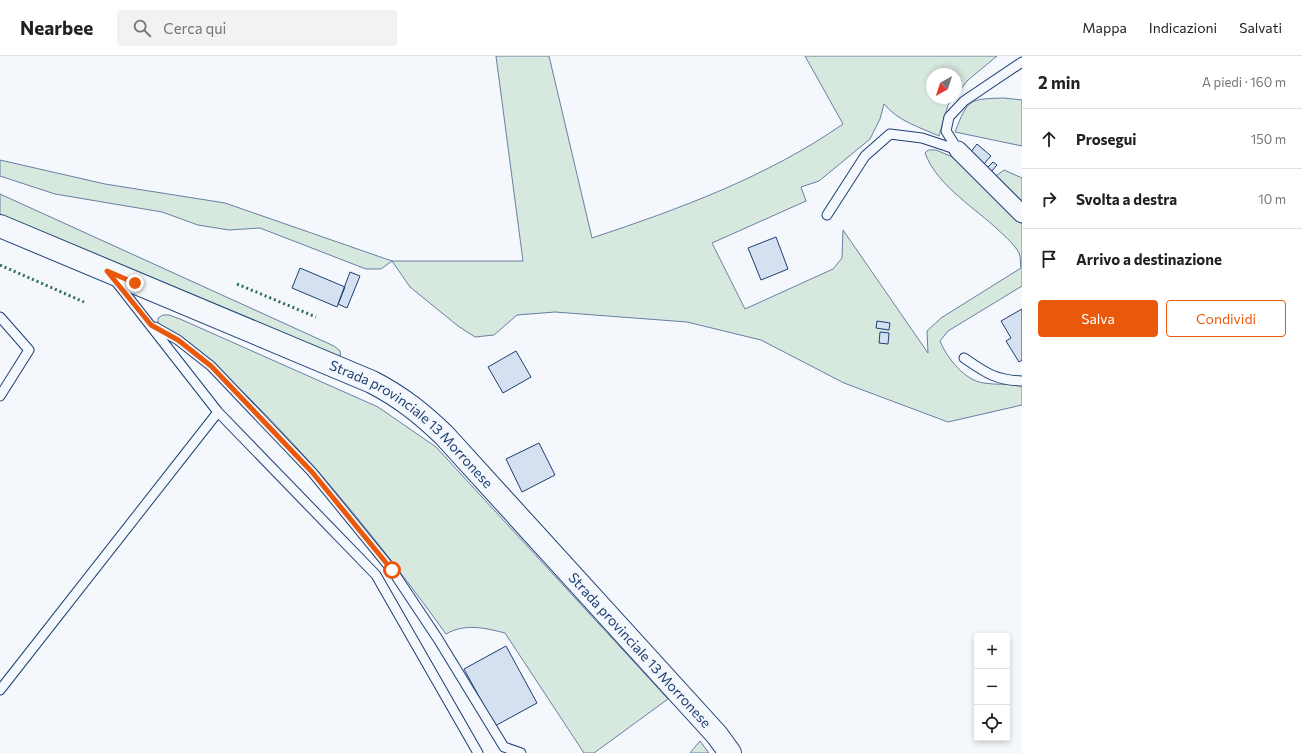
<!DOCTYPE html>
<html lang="it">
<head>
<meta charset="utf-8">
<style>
  :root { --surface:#fff; --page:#f2f2f2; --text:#222; --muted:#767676; --line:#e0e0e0; --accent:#ea580c }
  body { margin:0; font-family:Commissioner,sans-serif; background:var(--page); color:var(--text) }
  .controls { position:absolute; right:12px; bottom:12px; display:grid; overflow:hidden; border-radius:4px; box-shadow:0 2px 6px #0003 }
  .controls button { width:36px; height:36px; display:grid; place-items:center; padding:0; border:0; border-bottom:1px solid var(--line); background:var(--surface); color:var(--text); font:20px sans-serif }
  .compass { position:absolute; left:926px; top:12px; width:36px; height:36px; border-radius:50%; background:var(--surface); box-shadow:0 2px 6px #0003; rotate:219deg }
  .stop { position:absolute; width:12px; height:12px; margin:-9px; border:3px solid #ea580c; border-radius:50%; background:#fff }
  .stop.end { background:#ea580c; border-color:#fff; box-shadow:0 1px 4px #0008 }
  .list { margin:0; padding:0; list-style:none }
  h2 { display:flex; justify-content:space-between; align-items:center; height:52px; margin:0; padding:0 16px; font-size:17px }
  h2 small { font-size:13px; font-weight:400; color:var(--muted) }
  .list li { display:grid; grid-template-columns:26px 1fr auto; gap:12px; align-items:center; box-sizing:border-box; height:60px; padding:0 16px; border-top:1px solid var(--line) }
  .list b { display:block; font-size:15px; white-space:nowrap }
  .list em { font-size:13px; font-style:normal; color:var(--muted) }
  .actions { display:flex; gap:8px; padding:12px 16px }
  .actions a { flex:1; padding:9px 0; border:1px solid var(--accent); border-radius:4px; text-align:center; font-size:14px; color:var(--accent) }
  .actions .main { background:var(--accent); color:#fff }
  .icon { flex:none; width:22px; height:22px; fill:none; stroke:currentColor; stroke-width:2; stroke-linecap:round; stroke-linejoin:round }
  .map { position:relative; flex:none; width:1022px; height:697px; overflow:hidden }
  header { display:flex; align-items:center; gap:24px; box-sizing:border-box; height:56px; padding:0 20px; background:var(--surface); border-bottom:1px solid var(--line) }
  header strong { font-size:19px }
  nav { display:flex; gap:22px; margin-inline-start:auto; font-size:14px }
  .search { width:280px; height:36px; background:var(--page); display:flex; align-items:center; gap:10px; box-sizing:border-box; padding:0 14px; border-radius:4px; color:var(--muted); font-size:15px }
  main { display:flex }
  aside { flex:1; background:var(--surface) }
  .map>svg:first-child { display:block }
  .green { fill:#d7e8df; stroke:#687fa3 }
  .building { fill:#d5e0f0; stroke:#1d3f73 }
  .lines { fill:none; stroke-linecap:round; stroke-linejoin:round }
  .lane-casing { stroke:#1d3f73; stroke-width:11 }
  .street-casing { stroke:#1d3f73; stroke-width:19 }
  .secondary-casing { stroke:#1d3f73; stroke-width:24 }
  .lane { stroke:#f4f7fb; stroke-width:9 }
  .street { stroke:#f4f7fb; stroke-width:17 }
  .secondary { stroke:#f4f7fb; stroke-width:22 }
  .hedge { stroke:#2c6c60; stroke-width:3; stroke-dasharray:2 3; stroke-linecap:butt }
  .route { stroke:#ea580c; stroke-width:5 }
  .labels { text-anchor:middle; stroke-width:3; stroke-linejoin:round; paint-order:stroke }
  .street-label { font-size:14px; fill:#1d3f73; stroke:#f4f7fb }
</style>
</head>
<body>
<header>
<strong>Nearbee</strong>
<div class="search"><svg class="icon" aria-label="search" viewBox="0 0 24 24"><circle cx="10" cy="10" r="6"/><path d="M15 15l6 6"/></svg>Cerca qui</div>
<nav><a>Mappa</a><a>Indicazioni</a><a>Salvati</a></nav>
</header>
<main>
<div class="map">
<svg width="1022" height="697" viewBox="0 0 1022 697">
  <rect width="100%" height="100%" fill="#f4f7fb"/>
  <path class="green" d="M496 0H549L592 182C679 153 767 121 843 68L805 0H997L968 24 956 39V18H932V42H954L948 49 939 80C919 71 898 65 884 48L880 63 870 83 819 125 801 131 806 145 712 187 745 253 833 213 842 202 843 174 928 297 927 275 941 262 1021 212C1020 207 1021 201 1019 197 1013 186 1002 178 994 170 970 149 936 127 925 97L928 94H936L957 103 1022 168V230L948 275 940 285C947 302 965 325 984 327 996 329 1010 328 1022 328V349L948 366 844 327 761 284 687 266 555 256 517 259 494 279 475 281 458 270 410 231 392 205 381 213H366L260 172 229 174 198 169 162 156 55 138 0 120V104L105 128 225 147 392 205H523Z
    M1004 42 1022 44V90L955 76C968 43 968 43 1004 42Z
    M1004 114 1022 122V155L992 123Z
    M0 138 334 290 340 295 341 305 0 164Z
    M163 259H169L180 263 378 351 436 391 668 643 594 697H584L505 577C485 572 465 567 446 578 378 484 305 393 219 313 201 296 178 283 158 268V262Z
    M700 685 709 697H690Z"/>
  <path class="building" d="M977 88 991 100 983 109 970 97Z
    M993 106 997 109 991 116 987 112Z
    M776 181 788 213 761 224 748 192Z
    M300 212 345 231 337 251 292 232Z
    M350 216 360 220 347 252 338 248Z
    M1022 253V304L1019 306 1006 285 1011 282 1001 265Z
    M877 265 890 267 889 274 876 272Z
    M880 276 889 277 888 288 879 287Z
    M516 295 531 321 503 337 488 311Z
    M539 387 555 419 522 436 506 403Z
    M506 590 537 647 495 670 464 613Z"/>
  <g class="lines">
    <defs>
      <path id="lane" d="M958 94 946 75 949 61 964 45 1022 6
        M827 159 865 100 890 78 922 82 958 94
        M114 223 218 356 376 519 478 697
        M0 261 29 294 0 340
        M155 271 178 284 211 310 312 416 392 514 438 583 504 691 521 697
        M964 302C986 317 995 324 1022 325
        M0 634 218 356"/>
      <path id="street" d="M958 94 1022 158"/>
      <g id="secondary">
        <path id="s1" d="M0 170 372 326C401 341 421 357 444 379L717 679 730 697"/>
      </g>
    </defs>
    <use href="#lane" class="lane-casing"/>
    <use href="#street" class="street-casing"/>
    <use href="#secondary" class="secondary-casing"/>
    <use href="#lane" class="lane"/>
    <use href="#street" class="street"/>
    <use href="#secondary" class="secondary"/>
    <path class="hedge" d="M0 209 84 246
      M237 228 316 261"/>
  </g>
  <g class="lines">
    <path class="route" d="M135 227 107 215 151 269 178 284 211 310 312 416 392 514"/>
  </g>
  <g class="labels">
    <g class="street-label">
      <text dy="5" stroke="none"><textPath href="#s1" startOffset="460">Strada provinciale 13 Morronese</textPath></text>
      <text dy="5" stroke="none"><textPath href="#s1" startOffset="784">Strada provinciale 13 Morronese</textPath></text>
    </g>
  </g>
</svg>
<div class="controls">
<button>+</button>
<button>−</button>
<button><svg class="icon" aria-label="locate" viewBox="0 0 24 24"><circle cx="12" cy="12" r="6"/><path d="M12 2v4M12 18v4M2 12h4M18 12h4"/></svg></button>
</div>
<svg class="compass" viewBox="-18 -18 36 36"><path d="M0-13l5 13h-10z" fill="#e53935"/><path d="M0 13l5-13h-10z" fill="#767676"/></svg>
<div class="stop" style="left:392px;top:514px"></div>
<div class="stop end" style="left:135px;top:227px"></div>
</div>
<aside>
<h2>2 min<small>A piedi · 160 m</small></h2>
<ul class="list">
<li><svg class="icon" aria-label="ahead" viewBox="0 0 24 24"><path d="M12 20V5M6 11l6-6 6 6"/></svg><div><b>Prosegui</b></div><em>150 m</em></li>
<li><svg class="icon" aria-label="right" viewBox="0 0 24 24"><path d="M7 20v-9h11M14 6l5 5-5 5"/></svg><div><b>Svolta a destra</b></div><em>10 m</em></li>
<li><svg class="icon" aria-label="arrive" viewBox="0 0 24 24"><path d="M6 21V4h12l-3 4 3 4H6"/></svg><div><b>Arrivo a destinazione</b></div></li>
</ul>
<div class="actions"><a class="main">Salva</a><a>Condividi</a></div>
</aside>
</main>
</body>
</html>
